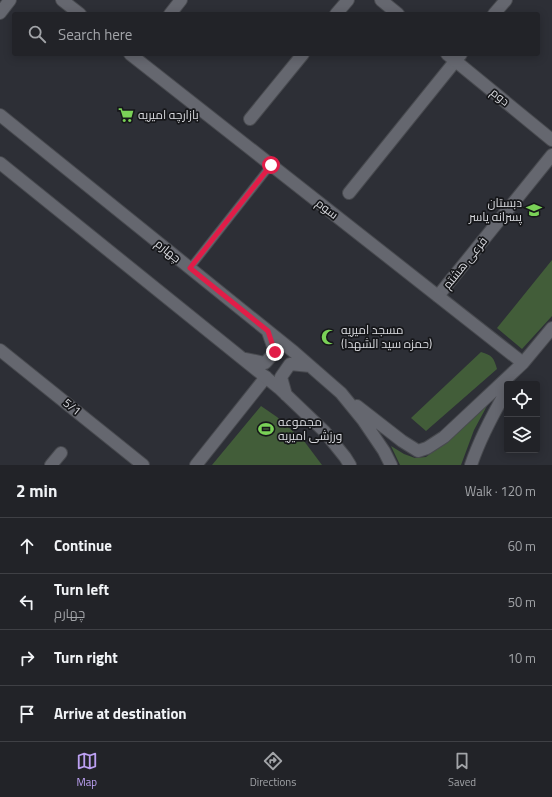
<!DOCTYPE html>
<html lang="en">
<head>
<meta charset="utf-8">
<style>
  :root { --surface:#222328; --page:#2e2f34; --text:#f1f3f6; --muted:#a2a4a8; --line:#3f4045; --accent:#bca0f2 }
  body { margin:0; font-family:"Titillium Web",Cairo,sans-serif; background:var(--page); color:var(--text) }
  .controls { position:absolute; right:12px; bottom:12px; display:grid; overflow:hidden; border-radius:4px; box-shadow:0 2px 10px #0003 }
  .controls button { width:36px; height:36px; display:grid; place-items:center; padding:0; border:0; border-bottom:1px solid var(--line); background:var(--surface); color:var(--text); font:20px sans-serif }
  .stop { position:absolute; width:12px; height:12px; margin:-9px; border:3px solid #e11d48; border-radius:50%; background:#fff }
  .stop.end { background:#e11d48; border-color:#fff; box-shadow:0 1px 4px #0008 }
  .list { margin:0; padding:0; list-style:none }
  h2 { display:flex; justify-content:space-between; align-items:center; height:52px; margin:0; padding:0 16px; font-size:17px }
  h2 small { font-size:13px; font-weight:400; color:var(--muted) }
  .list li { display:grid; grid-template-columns:26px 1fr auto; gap:12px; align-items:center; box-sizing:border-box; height:56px; padding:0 16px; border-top:1px solid var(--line) }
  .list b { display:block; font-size:15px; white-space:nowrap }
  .list p { margin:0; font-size:13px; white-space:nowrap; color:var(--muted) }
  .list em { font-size:13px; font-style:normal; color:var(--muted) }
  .icon { flex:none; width:22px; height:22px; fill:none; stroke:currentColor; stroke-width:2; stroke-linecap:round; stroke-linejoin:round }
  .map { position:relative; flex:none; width:552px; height:465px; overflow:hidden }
  .search { position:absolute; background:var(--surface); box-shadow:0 2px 10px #0003; left:12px; right:12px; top:12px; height:44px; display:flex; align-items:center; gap:10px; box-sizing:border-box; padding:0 14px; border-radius:4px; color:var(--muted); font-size:15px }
  .sheet { height:276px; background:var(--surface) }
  nav { display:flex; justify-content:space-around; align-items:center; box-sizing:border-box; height:56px; border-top:1px solid var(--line); background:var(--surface); font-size:11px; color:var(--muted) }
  nav a { display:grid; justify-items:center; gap:2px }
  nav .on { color:var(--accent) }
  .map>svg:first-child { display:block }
  .green { fill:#425d39 }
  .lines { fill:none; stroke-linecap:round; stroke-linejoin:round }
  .lane-casing { stroke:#484a4f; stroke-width:9 }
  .street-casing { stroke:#484a4f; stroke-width:14 }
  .secondary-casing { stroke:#484a4f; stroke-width:14 }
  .lane { stroke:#65676f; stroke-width:7 }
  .street { stroke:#65676f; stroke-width:12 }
  .secondary { stroke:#65676f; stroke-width:12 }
  .route { stroke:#e11d48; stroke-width:5 }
  .labels { text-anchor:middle; stroke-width:3.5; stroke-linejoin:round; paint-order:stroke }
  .street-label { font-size:12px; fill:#d9dadf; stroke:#16171a }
  .poi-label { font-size:12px; fill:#d9dadf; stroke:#16171a; text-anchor:start }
</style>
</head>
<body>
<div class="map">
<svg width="552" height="465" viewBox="0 0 552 465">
  <rect width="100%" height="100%" fill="#2d2f36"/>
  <path class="green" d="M552 260V316L522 349 497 328Z
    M481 352C492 355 494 358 497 369L426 431 411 418Z
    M488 404 474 430 461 465H400L391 446 404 454 415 458 426 457 451 437Z
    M261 406 277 417 304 441 322 465H212Z"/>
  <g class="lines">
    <defs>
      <path id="lane" d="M190 268 271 165"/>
      <path id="street" d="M170 14 181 0
        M336 14 348 0
        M494 14 506 0
        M250 119 303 54
        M349 193 461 54
        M438 296 552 155
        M0 350 143 465
        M51 465 61 453
        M196 465 266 377"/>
      <path id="secondary" d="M62 0 80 14
        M381 0 398 14
        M0 13 10 0
        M130 54 523 363
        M447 54 552 140
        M0 115 294 352 341 393 363 420 384 451 391 465
        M0 163 279 388 324 431 345 457 350 465
        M246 359 265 363 275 352 268 332
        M286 395 281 377 290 364 310 366
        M357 406 402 441 418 451 427 448 444 437 523 363 552 328
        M471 465C480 438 493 414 507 390"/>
    </defs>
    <use href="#lane" class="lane-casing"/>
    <use href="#street" class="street-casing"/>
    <use href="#secondary" class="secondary-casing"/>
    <use href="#lane" class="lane"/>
    <use href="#street" class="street"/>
    <use href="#secondary" class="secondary"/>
  </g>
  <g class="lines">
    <path class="route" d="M271 165 190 268 268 331 275 352"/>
  </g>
  <defs>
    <symbol id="supermarket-bare" viewBox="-9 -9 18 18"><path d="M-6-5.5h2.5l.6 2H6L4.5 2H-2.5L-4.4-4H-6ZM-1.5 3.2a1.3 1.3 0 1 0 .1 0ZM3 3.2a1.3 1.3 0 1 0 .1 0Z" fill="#7ad157" stroke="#16171a" stroke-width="2.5" paint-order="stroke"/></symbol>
    <symbol id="school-bare" viewBox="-9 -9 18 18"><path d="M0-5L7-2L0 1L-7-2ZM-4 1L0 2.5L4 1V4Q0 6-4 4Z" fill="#7ad157" stroke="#16171a" stroke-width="2.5" paint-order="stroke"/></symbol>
    <symbol id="mosque-bare" viewBox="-9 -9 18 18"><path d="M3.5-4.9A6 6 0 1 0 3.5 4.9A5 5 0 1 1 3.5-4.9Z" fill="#7ad157" stroke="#16171a" stroke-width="2.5" paint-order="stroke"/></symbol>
    <symbol id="stadium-bare" viewBox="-9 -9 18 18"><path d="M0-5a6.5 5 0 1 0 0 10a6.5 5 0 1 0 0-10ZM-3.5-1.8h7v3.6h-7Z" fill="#7ad157" stroke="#16171a" stroke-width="2.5" paint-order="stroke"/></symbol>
  </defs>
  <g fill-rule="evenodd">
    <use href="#supermarket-bare" x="115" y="104" width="22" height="22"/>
    <use href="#school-bare" x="523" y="199" width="22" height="22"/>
    <use href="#mosque-bare" x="318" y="326" width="22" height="22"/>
    <use href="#stadium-bare" x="255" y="418" width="22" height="22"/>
  </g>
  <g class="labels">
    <g class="street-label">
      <text transform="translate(500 97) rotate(39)" y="4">دوم</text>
      <text transform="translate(327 209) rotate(38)" y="4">سوم</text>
      <text transform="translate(168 251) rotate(39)" y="4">چهارم</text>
      <text transform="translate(465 263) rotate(-51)" y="4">فرعی هشتم</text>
      <text transform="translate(72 407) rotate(39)" y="4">5/1</text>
    </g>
    <g class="poi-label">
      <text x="138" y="119">بازارچه امیریه</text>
      <text x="522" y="207" text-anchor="end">دبستان<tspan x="522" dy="14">پسرانه یاسر</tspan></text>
      <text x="341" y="334">مسجد امیریه<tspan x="341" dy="14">(حمزه سید الشهدا)</tspan></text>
      <text x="278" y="426">مجموعه<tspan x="278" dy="14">ورزشی امیریه</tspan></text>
    </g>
  </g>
</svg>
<div class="controls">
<button><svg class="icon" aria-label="locate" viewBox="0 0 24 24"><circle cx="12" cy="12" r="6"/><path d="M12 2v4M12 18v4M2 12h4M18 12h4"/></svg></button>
<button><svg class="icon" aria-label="layers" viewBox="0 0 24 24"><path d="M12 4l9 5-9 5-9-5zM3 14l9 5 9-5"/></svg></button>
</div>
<div class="stop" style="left:271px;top:165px"></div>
<div class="stop end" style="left:275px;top:352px"></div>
<div class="search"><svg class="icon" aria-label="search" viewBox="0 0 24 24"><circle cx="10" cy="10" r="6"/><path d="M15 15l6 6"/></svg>Search here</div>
</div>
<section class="sheet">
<h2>2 min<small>Walk · 120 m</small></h2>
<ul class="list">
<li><svg class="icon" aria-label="ahead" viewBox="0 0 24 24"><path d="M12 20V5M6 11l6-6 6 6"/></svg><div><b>Continue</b></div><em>60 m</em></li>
<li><svg class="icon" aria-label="left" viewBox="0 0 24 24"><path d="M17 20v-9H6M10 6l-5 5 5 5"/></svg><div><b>Turn left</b><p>چهارم</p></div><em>50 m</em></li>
<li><svg class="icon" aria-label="right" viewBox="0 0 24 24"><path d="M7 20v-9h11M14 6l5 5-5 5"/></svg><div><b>Turn right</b></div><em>10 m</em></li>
<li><svg class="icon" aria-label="arrive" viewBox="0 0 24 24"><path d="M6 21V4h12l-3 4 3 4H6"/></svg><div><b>Arrive at destination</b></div></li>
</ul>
</section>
<nav>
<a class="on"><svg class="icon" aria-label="map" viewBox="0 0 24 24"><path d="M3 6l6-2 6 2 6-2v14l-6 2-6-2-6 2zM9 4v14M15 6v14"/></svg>Map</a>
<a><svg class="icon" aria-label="directions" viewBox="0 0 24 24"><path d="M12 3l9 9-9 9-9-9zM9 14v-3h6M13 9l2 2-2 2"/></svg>Directions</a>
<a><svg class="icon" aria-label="saved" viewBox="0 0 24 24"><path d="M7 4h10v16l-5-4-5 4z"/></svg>Saved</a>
</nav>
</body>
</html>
